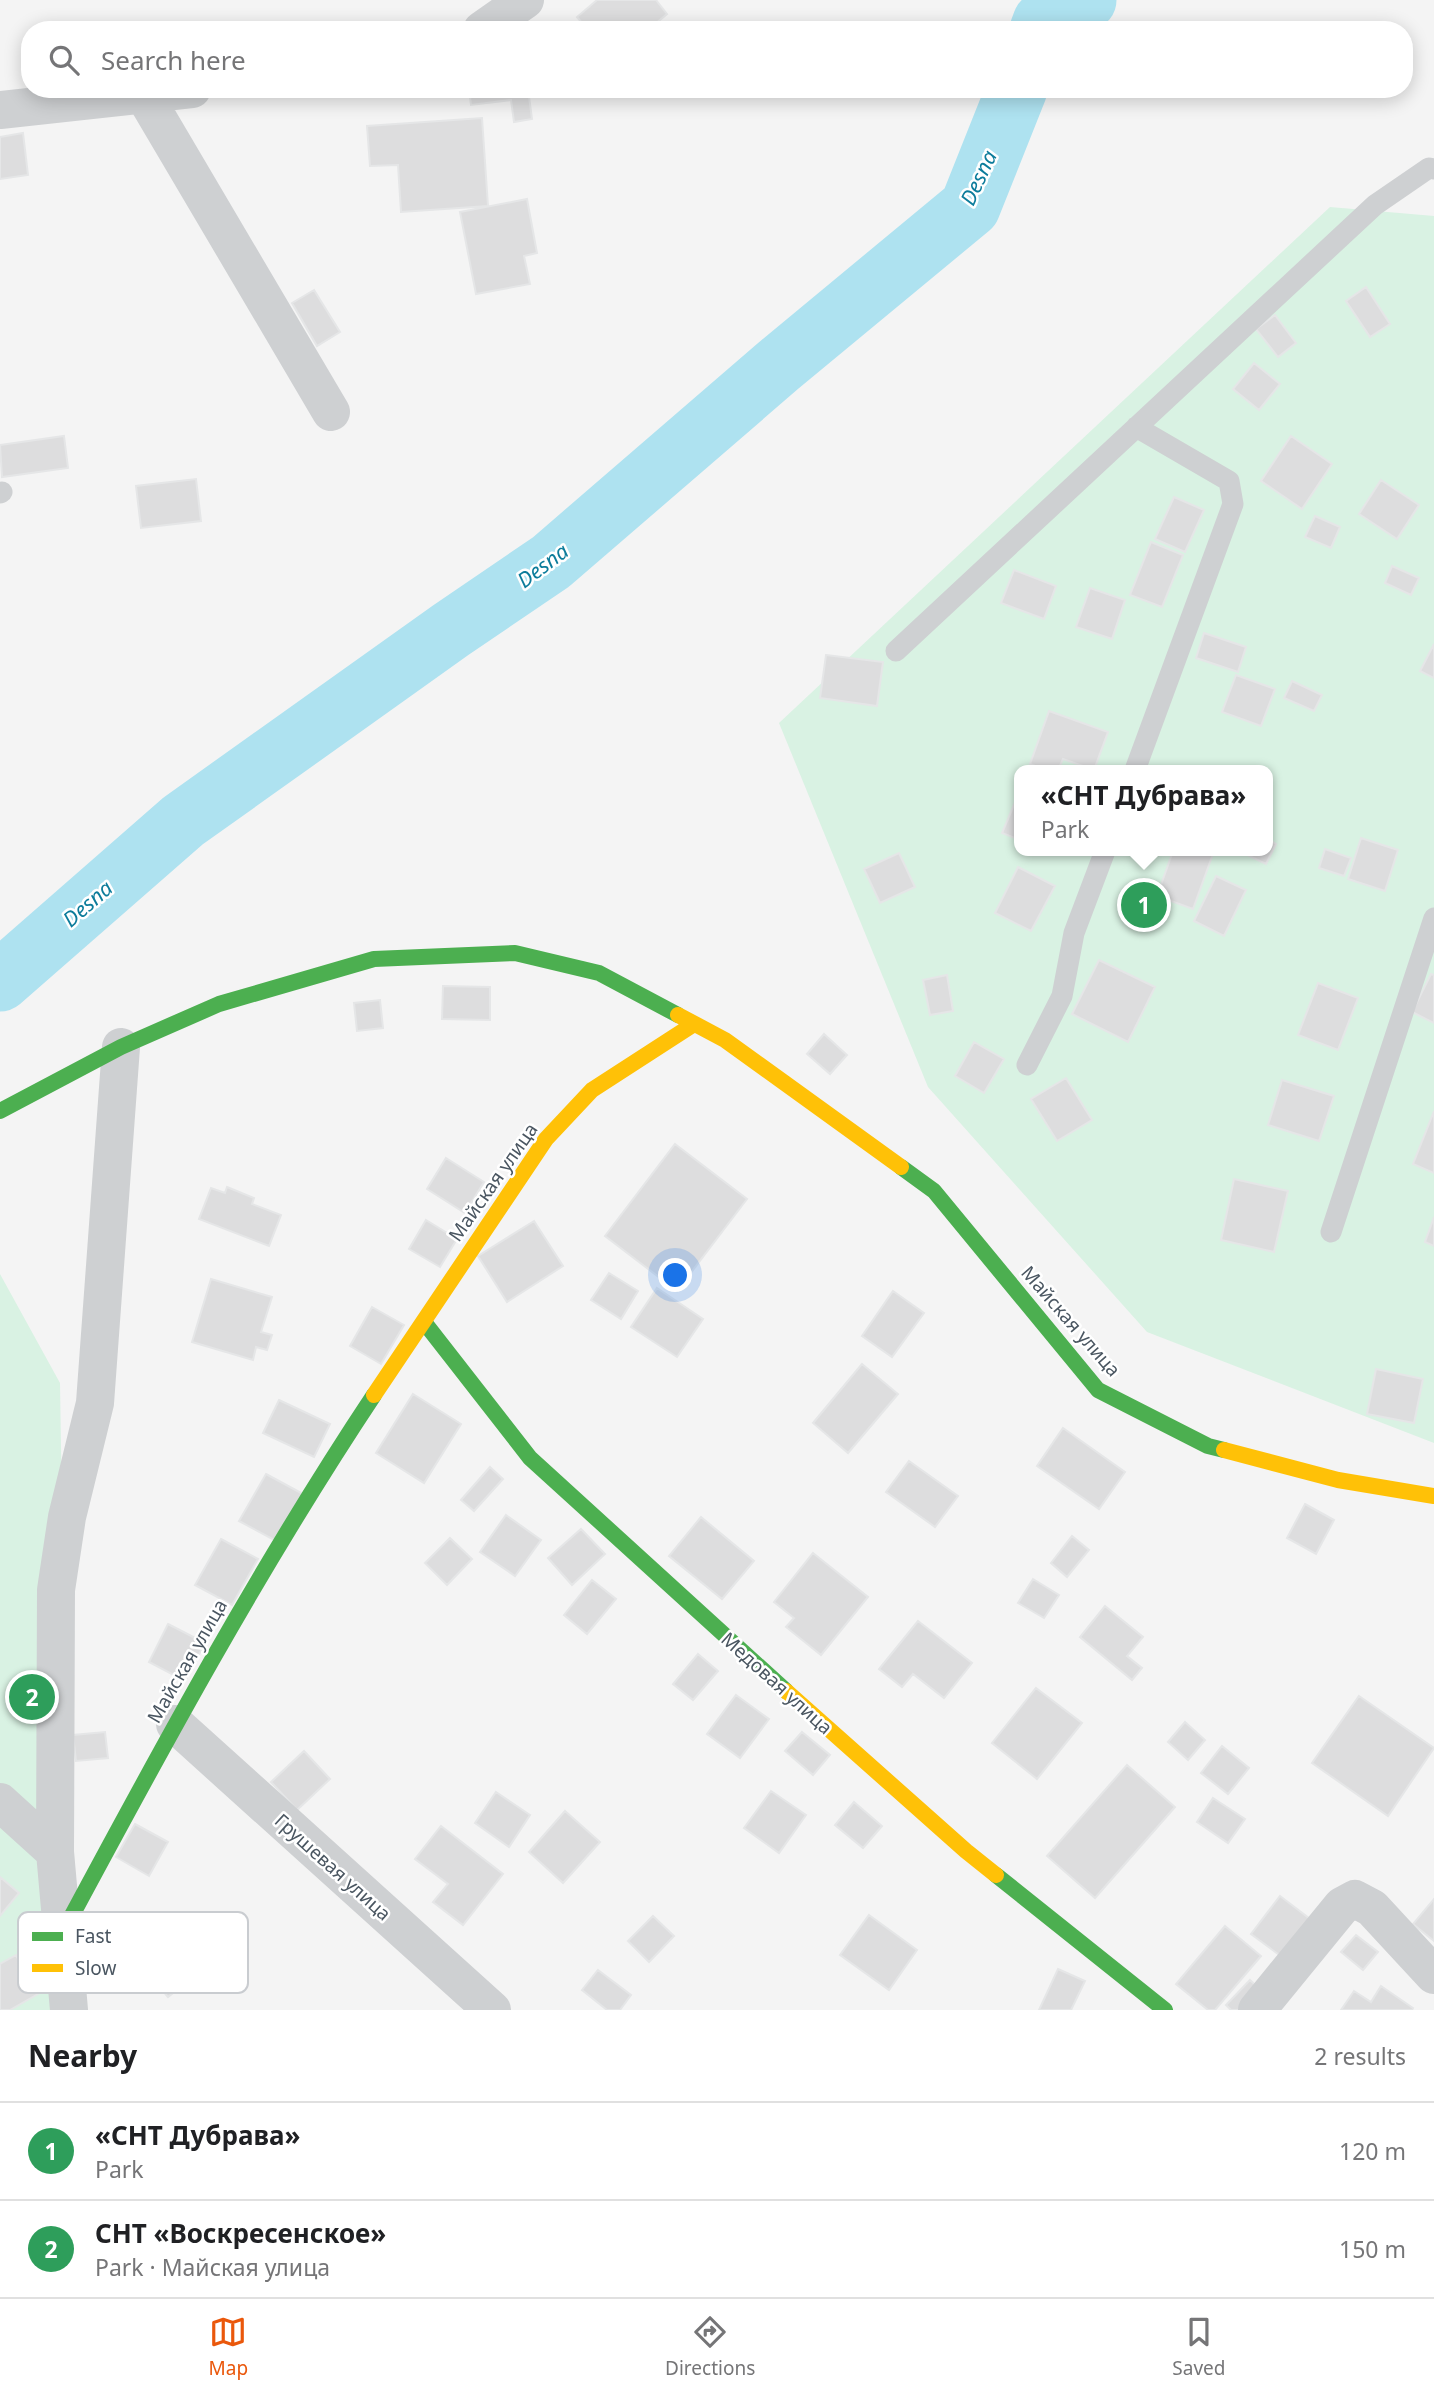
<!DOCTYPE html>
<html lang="en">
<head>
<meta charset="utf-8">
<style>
  :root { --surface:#fff; --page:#f6f6f6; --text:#202124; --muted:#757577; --line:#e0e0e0; --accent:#ea580c }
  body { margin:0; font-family:"Noto Sans",sans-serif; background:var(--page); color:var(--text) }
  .you { position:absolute; left:676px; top:1276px; width:24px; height:24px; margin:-18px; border:5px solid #fff; border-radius:50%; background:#1a73e8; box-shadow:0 0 0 10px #1a73e833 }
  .badge { display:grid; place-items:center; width:46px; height:46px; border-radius:50%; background:var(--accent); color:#fff; font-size:23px; font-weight:700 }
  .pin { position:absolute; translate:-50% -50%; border:4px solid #fff; box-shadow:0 2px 7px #0006 }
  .popup { position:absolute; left:1014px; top:765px; width:259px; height:91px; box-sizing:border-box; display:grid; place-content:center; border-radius:14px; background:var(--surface); filter:drop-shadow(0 2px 5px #0005); font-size:23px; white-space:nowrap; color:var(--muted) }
  .popup b { font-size:26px; color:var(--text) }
  .popup::after { content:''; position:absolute; left:50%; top:100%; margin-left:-14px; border:14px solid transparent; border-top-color:var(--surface) }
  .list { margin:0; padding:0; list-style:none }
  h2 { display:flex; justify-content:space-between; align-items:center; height:91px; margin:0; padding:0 28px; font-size:30px }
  h2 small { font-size:23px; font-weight:400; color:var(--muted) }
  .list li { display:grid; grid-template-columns:46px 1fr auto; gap:21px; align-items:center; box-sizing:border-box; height:98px; padding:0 28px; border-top:2px solid var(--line) }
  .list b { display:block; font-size:26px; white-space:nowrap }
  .list p { margin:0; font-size:23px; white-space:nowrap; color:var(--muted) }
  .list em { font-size:23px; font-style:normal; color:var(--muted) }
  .icon { flex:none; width:38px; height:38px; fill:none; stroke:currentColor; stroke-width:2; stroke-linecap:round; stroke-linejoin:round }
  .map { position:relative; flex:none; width:1434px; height:2010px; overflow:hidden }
  .search { position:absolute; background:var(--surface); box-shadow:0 4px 18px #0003; left:21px; right:21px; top:21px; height:77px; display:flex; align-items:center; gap:18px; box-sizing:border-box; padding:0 24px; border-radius:28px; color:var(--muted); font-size:26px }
  .sheet { height:287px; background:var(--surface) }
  nav { display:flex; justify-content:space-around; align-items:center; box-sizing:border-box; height:98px; border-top:2px solid var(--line); background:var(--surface); font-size:19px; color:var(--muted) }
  nav a { display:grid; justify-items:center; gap:4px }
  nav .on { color:var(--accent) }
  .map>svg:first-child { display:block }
  .green { fill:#d9f2e3; fill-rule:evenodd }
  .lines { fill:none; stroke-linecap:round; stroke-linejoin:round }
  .river { stroke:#aee2f0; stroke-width:61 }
  .building { fill:#ddddde; stroke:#e5e6e7; stroke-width:2 }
  .lane { stroke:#ced0d2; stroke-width:21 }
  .street { stroke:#ced0d2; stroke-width:38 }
  .fast { stroke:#4caf50; stroke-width:16 }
  .slow { stroke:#ffc107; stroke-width:16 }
  .labels { text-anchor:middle; stroke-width:5; stroke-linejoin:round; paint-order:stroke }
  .street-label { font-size:19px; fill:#4a5661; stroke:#fff }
  .water-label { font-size:21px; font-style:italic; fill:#0c7c9b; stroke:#fff }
  .key { fill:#fff; stroke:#c9ccd0; stroke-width:2 }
  .key-label { font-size:19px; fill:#4a5661 }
</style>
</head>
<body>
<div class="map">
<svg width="1434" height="2010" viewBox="0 0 1434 2010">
  <rect width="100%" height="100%" fill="#f4f4f4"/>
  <path class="green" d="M1330 207 1434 216V1443L1147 1332 928 1087 779 723ZM1020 770H1268V851H1020Z
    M0 1274 60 1383 70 2010H0Z"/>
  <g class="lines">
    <path class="river" d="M1040 30 1043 22 1086 0
      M0 981 183 821 451 630 551 562 778 366 970 207 1017 89"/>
  </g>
  <path class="building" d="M597 0H656L667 14 648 30H588L577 17Z
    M469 89H528L532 119 514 122 511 100 471 105Z
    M482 118 488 206 401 212 398 165 370 166 367 126Z
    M23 133 28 175 0 179V137Z
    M527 199 537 253 524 256 530 284 476 294 460 212Z
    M1366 287 1390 324 1370 337 1346 301Z
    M314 290 340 332 317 346 292 303Z
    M1275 315 1296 343 1278 357 1256 329Z
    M1254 363 1280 384 1259 410 1233 389Z
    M64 436 68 468 2 477 0 445Z
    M1291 436 1332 464 1302 509 1261 481Z
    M196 479 201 521 141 528 136 486Z
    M1381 480 1419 505 1397 539 1359 514Z
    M1174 497 1204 510 1185 552 1155 539Z
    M1315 516 1340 527 1331 548 1305 537Z
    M1151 542 1183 555 1162 607 1130 595Z
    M1392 566 1419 578 1411 595 1385 583Z
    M1014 570 1056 586 1044 619 1001 603Z
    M1090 588 1125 600 1112 639 1076 627Z
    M1204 633 1246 647 1238 672 1196 658Z
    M1434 644V678L1420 671Z
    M826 655 883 662 877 706 820 698Z
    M1236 675 1275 689 1261 726 1222 712Z
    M1292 681 1322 695 1314 711 1284 698Z
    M1049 711 1108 732 1094 770 1063 759 1058 770H1046L1030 764Z
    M1019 793H1020V840L1002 833Z
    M1361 838 1398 850 1385 891 1348 879Z
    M1268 839 1276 844 1266 864 1239 851H1268Z
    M1325 849 1351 858 1344 876 1319 868Z
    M1173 851H1214L1193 909 1157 896Z
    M899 853 915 887 880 903 864 869Z
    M1018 867 1055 886 1031 931 995 913Z
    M1216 876 1246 890 1224 936 1194 921Z
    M1099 960 1155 987 1128 1042 1072 1014Z
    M1431 974 1434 975V1023L1412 1012Z
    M947 975 953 1011 930 1015 923 980Z
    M1318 983 1358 998 1338 1050 1298 1035Z
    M443 986 490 987V1020L442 1019Z
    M380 1000 383 1028 357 1031 354 1003Z
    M824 1034 847 1055 830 1074 807 1054Z
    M974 1042 1004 1059 984 1093 955 1076Z
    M1066 1078 1092 1120 1057 1141 1031 1099Z
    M1282 1080 1334 1096 1319 1141 1268 1125Z
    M1434 1111V1173L1413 1164Z
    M675 1144 747 1199 677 1291 605 1236Z
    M446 1158 484 1182 465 1213 427 1189Z
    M1234 1179 1288 1191 1274 1252 1221 1240Z
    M227 1187 254 1198 252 1204 281 1215 269 1246 199 1219 211 1188 225 1193Z
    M1434 1217V1246L1425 1242Z
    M426 1220 457 1239 440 1267 409 1249Z
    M534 1221 563 1266 507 1302 478 1256Z
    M609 1273 638 1291 621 1319 591 1300Z
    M211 1279 272 1297 261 1332 272 1335 267 1350 256 1347 253 1360 192 1342Z
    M657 1288 703 1319 677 1357 631 1327Z
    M893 1291 924 1313 892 1357 862 1336Z
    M372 1307 404 1325 381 1364 350 1346Z
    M862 1364 898 1394 848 1453 813 1423Z
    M1376 1369 1423 1379 1414 1423 1367 1414Z
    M413 1394 461 1424 424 1483 376 1453Z
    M279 1400 330 1424 314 1457 263 1433Z
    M1063 1428 1125 1472 1099 1509 1037 1466Z
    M909 1461 958 1496 935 1527 886 1492Z
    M490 1467 503 1479 474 1511 461 1500Z
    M266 1474 303 1494 276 1541 239 1521Z
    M1305 1504 1334 1520 1316 1554 1287 1538Z
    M506 1515 541 1540 515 1576 480 1552Z
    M701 1517 754 1561 722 1599 669 1556Z
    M581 1529 605 1554 572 1585 548 1558Z
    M1072 1536 1089 1550 1067 1577 1051 1563Z
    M450 1538 472 1559 447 1585 425 1563Z
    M221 1539 258 1559 232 1605 195 1585Z
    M813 1553 868 1597 821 1655 786 1627 794 1618 774 1602Z
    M1033 1579 1059 1595 1044 1618 1018 1603Z
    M592 1580 616 1599 587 1634 564 1615Z
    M1105 1606 1143 1637 1127 1656 1142 1668 1132 1680 1080 1637Z
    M918 1621 972 1663 944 1698 913 1674 902 1687 879 1669Z
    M168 1624 205 1643 185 1681 149 1662Z
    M698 1654 718 1671 693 1700 673 1684Z
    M1036 1688 1082 1723 1037 1779 992 1743Z
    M736 1695 769 1719 740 1758 707 1734Z
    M1359 1696 1434 1748 1388 1816 1312 1763Z
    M1185 1722 1205 1740 1188 1760 1168 1742Z
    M105 1732 108 1758 76 1761 73 1735Z
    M802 1732 830 1755 813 1775 785 1751Z
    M1222 1746 1249 1768 1228 1794 1201 1773Z
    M304 1751 330 1779 297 1810 271 1782Z
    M1127 1765 1175 1807 1095 1898 1047 1856Z
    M771 1791 806 1815 779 1853 744 1828Z
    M496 1792 530 1815 509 1847 475 1823Z
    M1213 1798 1245 1819 1228 1843 1197 1822Z
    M854 1802 882 1826 863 1848 835 1825Z
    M565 1811 600 1842 563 1883 529 1852Z
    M135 1824 168 1842 149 1876 116 1857Z
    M441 1826 503 1874 463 1925 433 1902 448 1884 415 1859Z
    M0 1877 19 1893 0 1916Z
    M1280 1896 1318 1925 1290 1963 1251 1934Z
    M1434 1899V1941L1413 1924Z
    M869 1915 917 1950 889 1990 840 1955Z
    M653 1916 674 1936 649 1962 628 1941Z
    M1225 1926 1261 1956 1215 2010H1208L1176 1984Z
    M168 1931 200 1971 168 1997 135 1958Z
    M1356 1935 1378 1952 1363 1970 1341 1952Z
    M16 1955 38 1994 10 2010H0V1964Z
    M1058 1969 1085 1981 1071 2010H1039Z
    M598 1970 631 1995 620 2010H607L582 1990Z
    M1250 1980 1264 1993 1249 2010H1231L1226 2005Z
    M1381 1986 1413 2008 1412 2010H1341L1354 1991 1371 2002Z"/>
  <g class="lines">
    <path class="lane" d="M0 493 2 492
      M896 651 1375 205 1429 168 1434 169
      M1135 770 1233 504 1229 481 1136 427
      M1027 1065 1062 996 1074 933 1105 851
      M1331 1232 1434 918"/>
    <path class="street" d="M482 30 525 0
      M144 95 331 412
      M0 110 192 89
      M175 1724 492 2010
      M0 1802 55 1852 56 1590 67 1517 95 1403 121 1047
      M55 1852 69 2010
      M1257 2010 1342 1906 1355 1899 1372 1908 1434 1975"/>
    <path class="fast" d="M0 1111 121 1047 219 1004 374 959 515 953 599 973 678 1015
      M901 1167 934 1191 1098 1390 1208 1446 1224 1450
      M424 1322 530 1458 786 1691
      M996 1875 1165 2010
      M62 1934C160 1751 259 1568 374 1395"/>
    <path class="slow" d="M678 1015 725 1040 901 1167
      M374 1395 546 1139 592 1090 694 1024
      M1224 1450 1338 1480 1434 1496
      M786 1691 966 1851 996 1875"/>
  </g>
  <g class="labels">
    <g class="street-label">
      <text transform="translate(493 1182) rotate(-55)" y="7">Майская улица</text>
      <text transform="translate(1071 1321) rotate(49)" y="7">Майская улица</text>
      <text transform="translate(187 1661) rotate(-60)" y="7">Майская улица</text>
      <text transform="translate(777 1683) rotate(42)" y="7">Медовая улица</text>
      <text transform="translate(333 1867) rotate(42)" y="7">Грушевая улица</text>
    </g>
    <g class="water-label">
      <text transform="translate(979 178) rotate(-65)" y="7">Desna</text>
      <text transform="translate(543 566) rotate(-37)" y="7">Desna</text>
      <text transform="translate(88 904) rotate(-41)" y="7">Desna</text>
    </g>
  </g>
  <rect x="18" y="1912" width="230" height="81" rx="10" class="key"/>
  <rect x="32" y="1932" width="31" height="9" fill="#4caf50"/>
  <rect x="32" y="1964" width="31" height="8" fill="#ffc107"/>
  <g class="key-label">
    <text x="75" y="1943">Fast</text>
    <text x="75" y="1975">Slow</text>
  </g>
</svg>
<div class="you"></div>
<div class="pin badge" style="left:1144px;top:905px;background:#2e9e5b">1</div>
<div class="popup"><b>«СНТ Дубрава»</b>Park</div>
<div class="pin badge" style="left:32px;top:1697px;background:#2e9e5b">2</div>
<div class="search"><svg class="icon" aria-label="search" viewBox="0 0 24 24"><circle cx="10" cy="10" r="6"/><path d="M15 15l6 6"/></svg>Search here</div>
</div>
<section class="sheet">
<h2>Nearby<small>2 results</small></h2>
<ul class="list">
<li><span class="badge" style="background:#2e9e5b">1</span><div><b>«СНТ Дубрава»</b><p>Park</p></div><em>120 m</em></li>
<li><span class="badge" style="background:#2e9e5b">2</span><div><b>СНТ «Воскресенское»</b><p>Park · Майская улица</p></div><em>150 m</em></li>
</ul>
</section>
<nav>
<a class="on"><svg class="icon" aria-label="map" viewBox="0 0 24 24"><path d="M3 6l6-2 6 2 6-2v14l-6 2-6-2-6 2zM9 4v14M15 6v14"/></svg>Map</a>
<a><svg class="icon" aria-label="directions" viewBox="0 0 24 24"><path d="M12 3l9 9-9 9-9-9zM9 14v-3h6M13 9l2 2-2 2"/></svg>Directions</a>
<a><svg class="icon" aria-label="saved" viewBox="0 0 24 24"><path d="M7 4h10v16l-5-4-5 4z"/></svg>Saved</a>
</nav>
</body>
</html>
